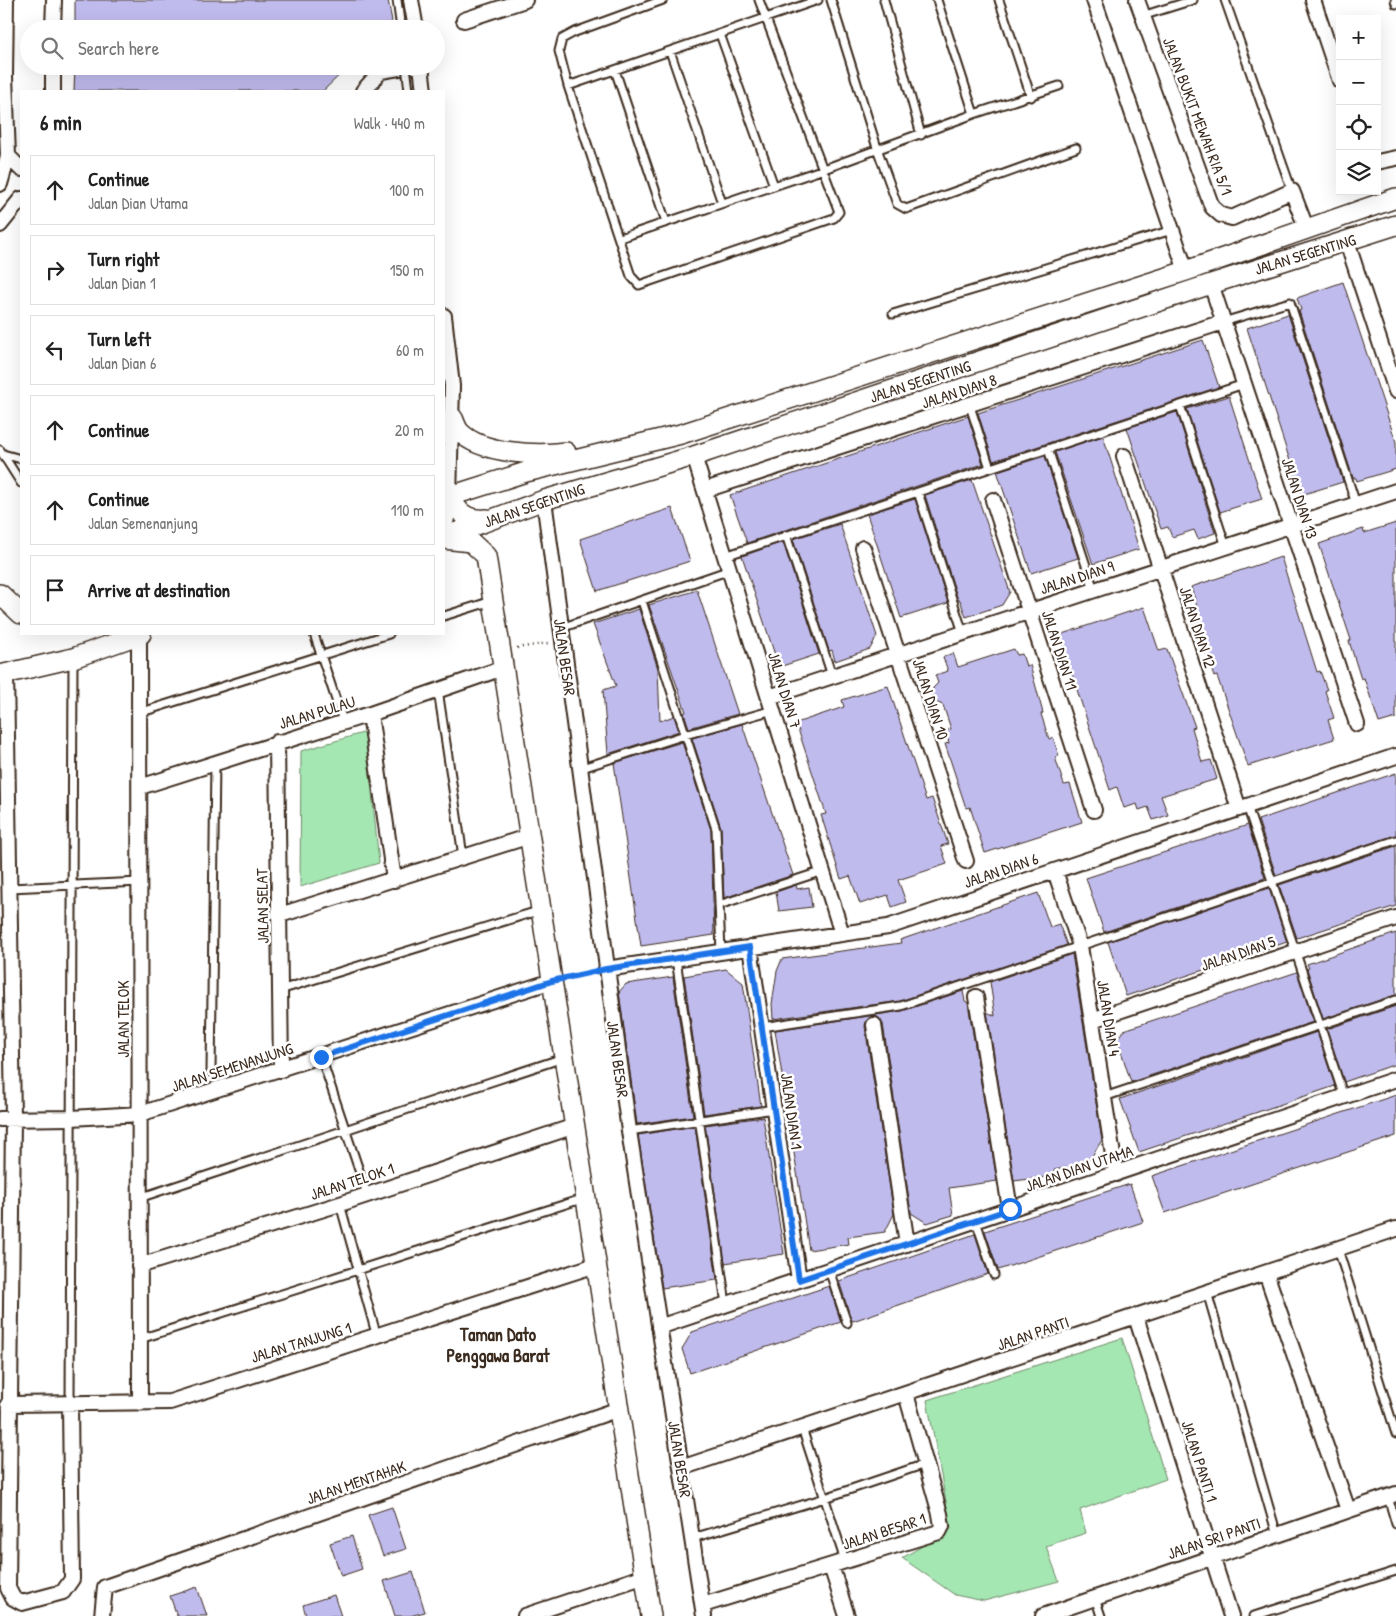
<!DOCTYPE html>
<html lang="en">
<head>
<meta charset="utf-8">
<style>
  :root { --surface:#fff; --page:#f6f6f6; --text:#222; --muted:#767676; --line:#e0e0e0 }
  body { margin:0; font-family:"Patrick Hand",sans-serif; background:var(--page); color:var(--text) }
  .controls { position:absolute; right:15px; top:15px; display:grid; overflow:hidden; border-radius:0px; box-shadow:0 5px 20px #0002 }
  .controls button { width:45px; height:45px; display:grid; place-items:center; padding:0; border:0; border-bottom:1px solid var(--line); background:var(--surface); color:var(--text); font:25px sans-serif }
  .stop { position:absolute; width:15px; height:15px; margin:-11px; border:4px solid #1a73e8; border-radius:50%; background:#fff }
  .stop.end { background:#1a73e8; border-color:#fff; box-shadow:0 1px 5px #0008 }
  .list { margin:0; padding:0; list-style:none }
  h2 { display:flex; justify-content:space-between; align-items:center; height:65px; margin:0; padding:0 20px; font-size:21px }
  h2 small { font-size:16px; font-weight:400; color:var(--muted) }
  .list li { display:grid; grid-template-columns:32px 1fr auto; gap:15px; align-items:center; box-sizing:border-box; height:70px; margin:0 10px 10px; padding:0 10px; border:1px solid var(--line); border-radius:0px }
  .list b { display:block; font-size:19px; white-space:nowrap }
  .list p { margin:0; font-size:16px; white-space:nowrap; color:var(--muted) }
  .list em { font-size:16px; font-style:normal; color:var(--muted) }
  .icon { flex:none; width:28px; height:28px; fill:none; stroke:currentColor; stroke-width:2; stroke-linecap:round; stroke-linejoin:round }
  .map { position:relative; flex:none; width:1396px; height:1616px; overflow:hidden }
  .search { position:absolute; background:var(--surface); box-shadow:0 5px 20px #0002; left:20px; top:20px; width:425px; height:55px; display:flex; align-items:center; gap:12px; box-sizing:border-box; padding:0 18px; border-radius:28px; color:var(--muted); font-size:19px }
  .panel { position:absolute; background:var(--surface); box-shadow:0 5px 20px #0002; left:20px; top:90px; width:425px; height:545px; border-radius:0px }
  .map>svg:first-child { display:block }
  .green { fill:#a4e7b2; stroke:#708868 }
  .building { fill:#c0bbed; stroke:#3b2a1e }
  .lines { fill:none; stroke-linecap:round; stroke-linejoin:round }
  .lane-casing { stroke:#3b2a1e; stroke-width:11 }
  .street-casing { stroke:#3b2a1e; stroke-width:18 }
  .secondary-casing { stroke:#3b2a1e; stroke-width:22 }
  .path { stroke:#3b2a1e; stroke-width:2.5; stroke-dasharray:1 4; stroke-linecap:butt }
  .lane { stroke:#fff; stroke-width:7 }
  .street { stroke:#fff; stroke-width:14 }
  .secondary { stroke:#fff; stroke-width:19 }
  .lane-bridge-casing { stroke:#3b2a1e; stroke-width:11; stroke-linecap:butt }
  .lane-bridge { stroke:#fff; stroke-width:7 }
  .route { stroke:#1a73e8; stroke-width:6 }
  .labels { text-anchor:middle; stroke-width:5; stroke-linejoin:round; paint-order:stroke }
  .street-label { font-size:16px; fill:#3b2a1e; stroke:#fff }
  .neighbourhood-label { font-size:18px; font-weight:bold; fill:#3b2a1e; stroke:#fff }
</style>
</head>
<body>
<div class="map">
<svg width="1396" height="1616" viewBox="0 0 1396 1616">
  <rect width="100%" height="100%" fill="#fff"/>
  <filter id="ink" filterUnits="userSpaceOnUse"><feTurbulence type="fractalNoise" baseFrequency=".02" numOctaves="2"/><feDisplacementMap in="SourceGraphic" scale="10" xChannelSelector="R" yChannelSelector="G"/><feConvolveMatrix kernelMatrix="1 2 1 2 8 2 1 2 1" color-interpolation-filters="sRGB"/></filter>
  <g filter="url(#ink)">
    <path class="green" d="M366 732 379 863 300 887 301 751Z
      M1122 1338 1166 1479 1080 1510 1086 1533 1046 1546 1059 1581 984 1601 955 1595 902 1558 951 1529 927 1400Z"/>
    <path class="building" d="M75 0H388L392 21 385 29H75Z
      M75 66H349L323 91H74Z
      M1343 282 1396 442V469L1357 481 1356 478H1353L1299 311 1301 310 1297 298Z
      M1288 314 1343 482 1301 495 1247 328Z
      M1203 340 1219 387 993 461 978 413Z
      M1229 396 1262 499 1220 512 1187 409Z
      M1177 412 1215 533 1198 539 1194 530 1172 537 1168 527 1161 529 1127 428Z
      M968 416 983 464 747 543 730 495Z
      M1103 436 1139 549 1093 564 1055 452Z
      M1045 456 1078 558 1031 573 997 471Z
      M972 480 1010 592 1002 605 966 617 960 600H958L925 495Z
      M915 499 948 603 901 618 867 514Z
      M672 508 690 561 597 591 580 539Z
      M1396 523V718L1379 723 1364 678 1361 679 1349 641 1351 640 1319 544 1363 529 1364 533Z
      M840 524 877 636 870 649 835 661 832 650 829 651 793 539Z
      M783 542 819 654 779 667 742 556Z
      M1281 557 1317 672 1320 671 1327 690 1325 691 1334 718 1328 720 1334 739 1248 766 1217 676 1214 677 1199 631H1196L1190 613 1198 610 1191 587Z
      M697 590 738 714 689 728 684 713 686 712 649 605Z
      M1144 607 1159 651 1167 649 1195 727 1192 728 1202 762 1211 760 1217 779 1161 796 1168 815 1153 820 1148 807 1139 810 1137 804 1124 808 1117 787 1110 790 1059 635Z
      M639 609 658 669 660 721 674 716 679 731 608 754 603 690 616 686 593 624Z
      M1014 649 1017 655 1022 654 1026 666 1030 665 1043 713 1041 714 1049 739 1053 737 1059 756 1055 757 1064 785 1070 784 1082 822 985 853 970 807 966 808 945 744 949 743 945 731 951 729 943 705 935 702 931 696 933 688 938 683 935 675 948 671 943 657 953 653 958 667Z
      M888 686 926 800 932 798 948 844 941 846 947 864 898 880 906 902 892 907 888 895 860 904 850 876 841 879 821 815 826 814 796 723 844 707 842 700Z
      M742 724 793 875 724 898 721 828 692 738Z
      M682 742 711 830 714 935 641 946 614 763Z
      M1396 773V835L1276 875 1258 820Z
      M1248 825 1265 878 1104 932 1086 878Z
      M1396 846V906L1297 938 1279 885Z
      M796 885 797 889 809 887 812 907 779 911 776 892Z
      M1269 888 1287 942 1126 996 1108 942Z
      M1038 893 1050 927 1059 924 1067 945 900 1001 773 1019 772 1004 777 971 782 959 901 943 900 940Z
      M1396 933V995L1323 1019 1307 969 1309 968 1307 964Z
      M1072 954 1102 1140 1087 1164 1054 1170V1176L1014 1181 987 1012 995 1016 990 982Z
      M726 969 743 983 761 1106 704 1114 684 976Z
      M1297 972 1313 1022 1131 1082 1117 1039 1124 1030Z
      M673 977 693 1116 637 1124 619 992 626 984Z
      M963 991 965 1001 968 1003 997 1181 949 1188 953 1215 927 1223 911 1213 883 1024 878 1017 872 1016 866 1021 865 1026 894 1214 885 1232 848 1237 849 1244 809 1250 775 1030 902 1011Z
      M1396 1006V1064L1344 1082 1327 1029Z
      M1317 1032 1335 1086 1139 1152 1120 1099Z
      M1396 1095V1136L1165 1213 1152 1176Z
      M763 1117 784 1254 725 1263 705 1125Z
      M695 1126 717 1280 662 1288 638 1135Z
      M1130 1184 1143 1222 998 1270 985 1231Z
      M975 1234 988 1274 853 1321 851 1319 839 1281Z
      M829 1286 841 1322 690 1373 682 1349 692 1332Z
      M392 1507 406 1549 383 1556 368 1515Z
      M352 1536 362 1569 341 1576 330 1543Z
      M413 1572 425 1612 410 1616H395L384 1581Z
      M197 1587 207 1616H177L170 1596Z
      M334 1595 341 1616H306L303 1605Z"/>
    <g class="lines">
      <defs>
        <path id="lane" d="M397 0 401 29
          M663 0 575 32 562 39 559 51 568 86 631 276 639 285 834 218 839 212 759 0
          M831 0 878 151 897 204 906 209 1076 148
          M884 0 921 135
          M937 0 974 114
          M999 0 1031 97
          M1225 0 1292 191
          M1395 0 1396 4
          M1142 16 1193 0
          M720 34 774 186
          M670 51 722 203
          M615 70 666 222
          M568 86 818 0
          M620 238 824 169 974 114 1059 86
          M893 314 1172 230
          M1223 322 1290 302 1356 504
          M1180 405 1226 547
          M970 406 990 468
          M1048 449 1094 590
          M0 450 21 483
          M3 454 21 459
          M918 492 963 633
          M786 535 832 676
          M725 556 1244 384
          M642 601 716 829 721 952
          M444 616 492 601
          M561 628 730 570
          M314 634 343 721
          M438 690 463 856
          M139 713 389 634
          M579 769 685 735 773 710
          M1247 806 1344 1097
          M10 888 140 882
          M719 905 823 871
          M676 959 726 1304
          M280 990 541 910
          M762 1027 901 1006 1396 840
          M321 1057 367 1194
          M211 1072 215 763
          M1104 1097 1396 1000
          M629 1131 774 1109
          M139 1198 563 1058
          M340 1204 377 1337
          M976 1221 994 1275
          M1338 1249 1396 1434
          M829 1270 847 1323
          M1207 1292 1277 1535
          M140 1339 585 1198
          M70 1404 73 660
          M802 1428 845 1561
          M1388 1497 1396 1524
          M693 1538 825 1498 925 1464
          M1095 1598 1101 1616
          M1254 1616 1396 1571"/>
        <path id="street" d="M411 0 416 29
          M1094 0 1186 271
          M1137 0 1212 207 1221 215 1232 218 1292 191 1307 230
          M1313 0 1340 81
          M464 20 525 0
          M53 29 54 0
          M421 66 424 91
          M53 91V66
          M363 91 381 71 411 66
          M8 156 21 169
          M1377 162 1396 158
          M0 184 8 156 5 76 6 0
          M0 225 21 199
          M1347 242 1396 391
          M1211 284 1357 724
          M444 316 452 386 449 496
          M694 456 842 934
          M1124 456 1239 809
          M705 490 1223 322
          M544 500 629 1131 704 1616
          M993 500 1094 810
          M863 548 966 861
          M139 634 140 1403
          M6 672 13 1119 8 1588 13 1598 22 1603 63 1592 72 1579 70 1404
          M769 697 1396 491
          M370 714 394 880
          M277 742 281 1070
          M140 787 370 714 503 668
          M1055 871 1080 946 1116 1174
          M280 915 530 836
          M750 947 799 1280
          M606 969 888 927 1396 756
          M976 997 1010 1209
          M1092 1020 1396 918
          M874 1025 907 1244
          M0 1119 71 1118 140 1114 552 981
          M139 1266 340 1204 575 1126
          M1266 1273 1348 1510
          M1136 1317 1231 1616
          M659 1327 1396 1079
          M8 1404 170 1402 596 1265
          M681 1468 1396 1229
          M831 1566 847 1616
          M703 1605 939 1532 942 1526 940 1514 906 1394
          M102 1616 105 1587 619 1409
          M525 1616 645 1576
          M1043 1616 1396 1494"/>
        <path id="secondary" d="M453 418C455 423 457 429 460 432 481 454 538 456 566 452
          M449 496C459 513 466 521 487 519
          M444 498 526 472 681 434 1186 271 1396 198
          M444 520 449 496
          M444 537 544 500 694 456 1211 284 1396 225
          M444 539 471 542 486 556 651 1616
          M0 594 21 614
          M0 675 73 658 141 634"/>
      </defs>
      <use href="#lane" class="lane-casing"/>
      <use href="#street" class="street-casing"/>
      <use href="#secondary" class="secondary-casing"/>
      <path class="path" d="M517 648 548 643
        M568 977 592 972"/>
      <use href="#lane" class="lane"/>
      <use href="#street" class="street"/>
      <use href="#secondary" class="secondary"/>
      <defs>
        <path id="lane-bridge" d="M406 66 409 91"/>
      </defs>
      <use href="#lane-bridge" class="lane-bridge-casing"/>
      <use href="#lane-bridge" class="lane-bridge"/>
    </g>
  </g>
  <g class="lines" filter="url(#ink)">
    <path class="route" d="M321 1057 552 981 606 969 750 947 799 1280 1010 1209"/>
  </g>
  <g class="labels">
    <g class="street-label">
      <text transform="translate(1198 116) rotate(69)" y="6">JALAN BUKIT MEWAH RIA 5/1</text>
      <text transform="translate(1305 254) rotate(-17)" y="6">JALAN SEGENTING</text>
      <text transform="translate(920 381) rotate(-18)" y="6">JALAN SEGENTING</text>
      <text transform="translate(959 391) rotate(-18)" y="6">JALAN DIAN 8</text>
      <text transform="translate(1300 498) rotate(72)" y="6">JALAN DIAN 13</text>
      <text transform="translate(534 505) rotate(-19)" y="6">JALAN SEGENTING</text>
      <text transform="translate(1077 577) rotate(-18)" y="6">JALAN DIAN 9</text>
      <text transform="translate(1198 627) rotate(72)" y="6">JALAN DIAN 12</text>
      <text transform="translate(1060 650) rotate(72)" y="6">JALAN DIAN 11</text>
      <text transform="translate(565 657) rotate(82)" y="6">JALAN BESAR</text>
      <text transform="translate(785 690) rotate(73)" y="6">JALAN DIAN 7</text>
      <text transform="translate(931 699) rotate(72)" y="6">JALAN DIAN 10</text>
      <text transform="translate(317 712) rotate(-17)" y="6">JALAN PULAU</text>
      <text transform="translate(1001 870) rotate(-19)" y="6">JALAN DIAN 6</text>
      <text transform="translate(262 906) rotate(-91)" y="6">JALAN SELAT</text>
      <text transform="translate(1238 953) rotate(-19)" y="6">JALAN DIAN 5</text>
      <text transform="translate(1109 1018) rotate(81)" y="6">JALAN DIAN 4</text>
      <text transform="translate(123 1019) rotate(-90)" y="6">JALAN TELOK</text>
      <text transform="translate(618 1059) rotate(82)" y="6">JALAN BESAR</text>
      <text transform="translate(232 1067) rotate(-18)" y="6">JALAN SEMENANJUNG</text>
      <text transform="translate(792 1111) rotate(82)" y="6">JALAN DIAN 1</text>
      <text transform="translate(1079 1168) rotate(-19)" y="6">JALAN DIAN UTAMA</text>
      <text transform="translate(352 1181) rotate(-18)" y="6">JALAN TELOK 1</text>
      <text transform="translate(1033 1333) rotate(-19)" y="6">JALAN PANTI</text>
      <text transform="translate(301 1342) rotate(-17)" y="6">JALAN TANJUNG 1</text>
      <text transform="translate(680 1459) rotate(81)" y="6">JALAN BESAR</text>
      <text transform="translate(1200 1461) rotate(72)" y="6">JALAN PANTI 1</text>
      <text transform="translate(356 1482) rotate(-19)" y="6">JALAN MENTAHAK</text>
      <text transform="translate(884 1531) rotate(-18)" y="6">JALAN BESAR 1</text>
      <text transform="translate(1214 1538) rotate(-19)" y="6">JALAN SRI PANTI</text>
    </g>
    <g class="neighbourhood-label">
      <text x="498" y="1341">Taman Dato<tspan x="498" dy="21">Penggawa Barat</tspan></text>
    </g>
  </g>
</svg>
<div class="controls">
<button>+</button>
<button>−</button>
<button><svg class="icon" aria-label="locate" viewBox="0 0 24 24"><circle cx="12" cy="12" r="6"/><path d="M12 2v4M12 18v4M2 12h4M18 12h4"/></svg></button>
<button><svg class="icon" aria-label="layers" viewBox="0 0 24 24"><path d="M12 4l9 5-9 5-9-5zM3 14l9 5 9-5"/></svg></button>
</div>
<div class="stop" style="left:1010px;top:1209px"></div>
<div class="stop end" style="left:321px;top:1057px"></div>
<div class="search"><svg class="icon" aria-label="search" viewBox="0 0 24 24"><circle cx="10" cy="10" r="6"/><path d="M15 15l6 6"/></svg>Search here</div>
<section class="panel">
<h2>6 min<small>Walk · 440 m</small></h2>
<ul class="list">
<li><svg class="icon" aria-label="ahead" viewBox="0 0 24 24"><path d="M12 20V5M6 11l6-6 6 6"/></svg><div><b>Continue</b><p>Jalan Dian Utama</p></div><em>100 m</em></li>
<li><svg class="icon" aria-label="right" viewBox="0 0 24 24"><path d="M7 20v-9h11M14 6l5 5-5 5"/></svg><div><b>Turn right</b><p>Jalan Dian 1</p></div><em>150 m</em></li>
<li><svg class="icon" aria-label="left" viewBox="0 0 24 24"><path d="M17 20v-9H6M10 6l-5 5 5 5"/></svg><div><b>Turn left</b><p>Jalan Dian 6</p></div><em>60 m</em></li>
<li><svg class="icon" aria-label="ahead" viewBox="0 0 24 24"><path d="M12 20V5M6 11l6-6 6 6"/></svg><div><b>Continue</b></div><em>20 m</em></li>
<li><svg class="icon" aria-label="ahead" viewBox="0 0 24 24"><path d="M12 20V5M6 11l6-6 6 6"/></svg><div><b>Continue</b><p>Jalan Semenanjung</p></div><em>110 m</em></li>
<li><svg class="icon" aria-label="arrive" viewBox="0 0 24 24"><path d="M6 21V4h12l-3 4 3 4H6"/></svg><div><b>Arrive at destination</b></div></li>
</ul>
</section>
</div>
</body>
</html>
